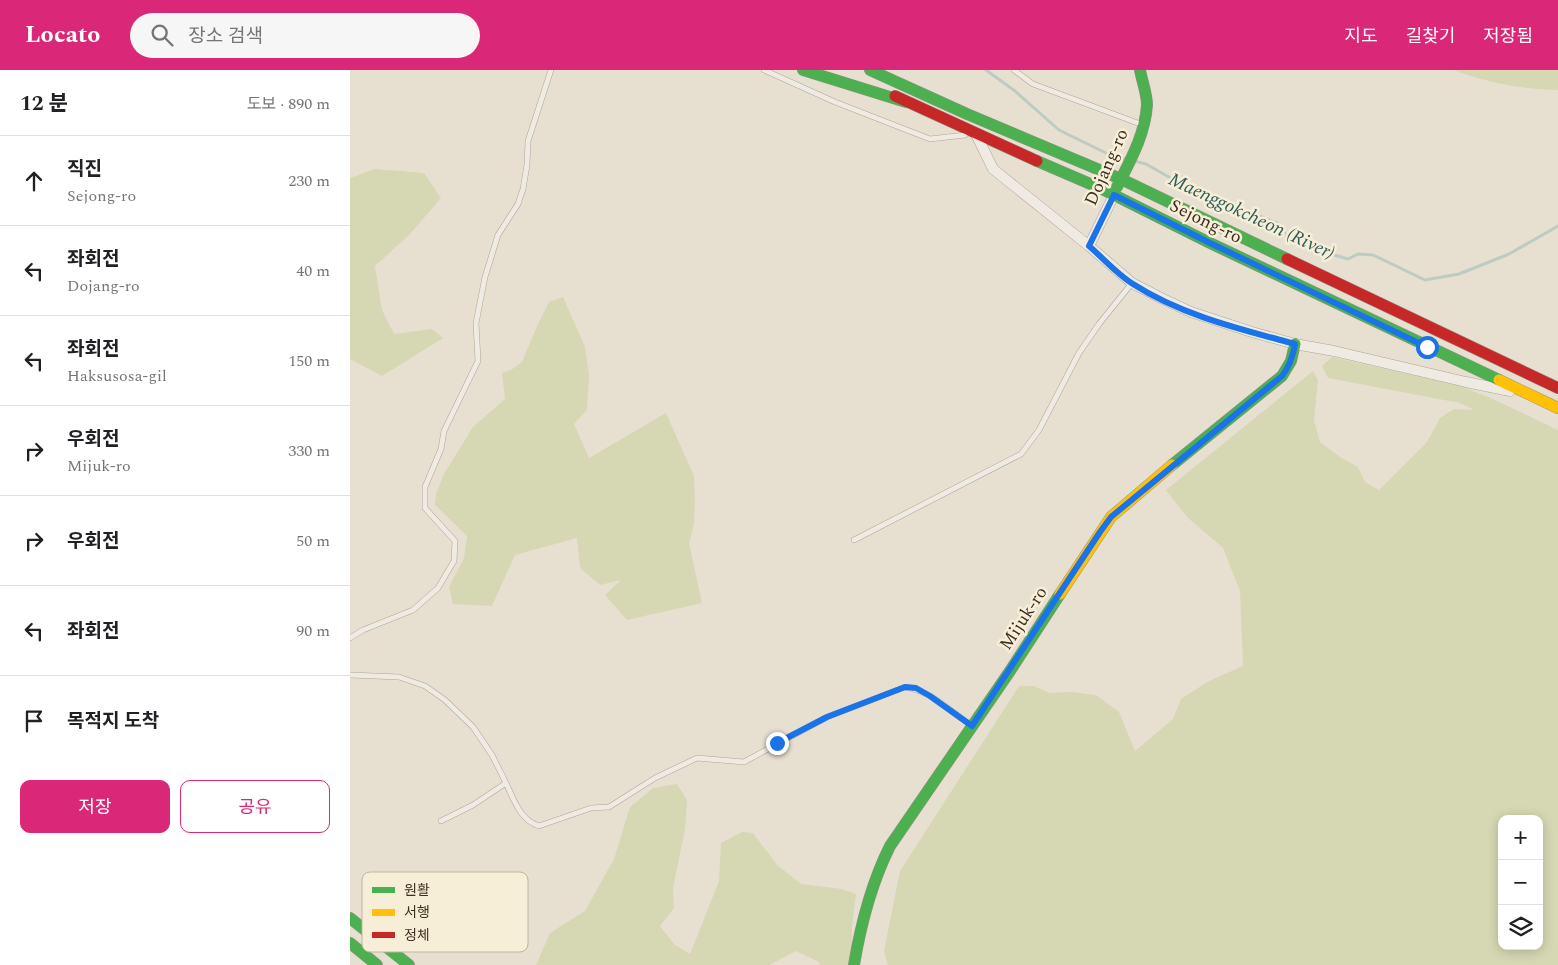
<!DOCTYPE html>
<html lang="ko">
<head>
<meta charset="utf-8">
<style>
  :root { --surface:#fff; --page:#f6f6f6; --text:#202124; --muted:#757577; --line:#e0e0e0; --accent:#db2777 }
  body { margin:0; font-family:Spectral,"Noto Sans KR",serif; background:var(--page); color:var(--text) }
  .controls { position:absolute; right:15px; bottom:15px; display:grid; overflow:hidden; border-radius:10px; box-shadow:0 2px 12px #0003 }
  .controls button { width:45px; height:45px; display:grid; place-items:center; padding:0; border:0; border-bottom:1px solid var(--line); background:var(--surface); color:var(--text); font:25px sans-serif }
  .stop { position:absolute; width:15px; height:15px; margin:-11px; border:4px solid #1a73e8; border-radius:50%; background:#fff }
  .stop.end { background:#1a73e8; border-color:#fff; box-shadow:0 1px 5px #0008 }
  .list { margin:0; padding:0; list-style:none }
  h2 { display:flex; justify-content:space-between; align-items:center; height:65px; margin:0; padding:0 20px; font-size:21px }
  h2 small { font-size:16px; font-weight:400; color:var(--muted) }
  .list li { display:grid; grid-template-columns:32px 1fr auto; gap:15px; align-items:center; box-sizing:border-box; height:90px; padding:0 20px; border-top:1px solid var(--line) }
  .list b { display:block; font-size:19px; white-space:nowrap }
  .list p { margin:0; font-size:16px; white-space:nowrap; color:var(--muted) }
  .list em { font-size:16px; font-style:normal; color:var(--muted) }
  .actions { display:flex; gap:10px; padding:15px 20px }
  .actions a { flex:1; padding:11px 0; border:1px solid var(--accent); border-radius:10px; text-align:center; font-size:18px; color:var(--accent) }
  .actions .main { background:var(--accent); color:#fff }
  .icon { flex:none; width:28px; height:28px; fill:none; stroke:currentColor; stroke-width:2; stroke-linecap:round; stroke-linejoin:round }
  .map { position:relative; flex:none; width:1208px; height:895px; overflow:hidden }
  header { display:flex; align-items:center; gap:30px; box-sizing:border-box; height:70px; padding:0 25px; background:var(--accent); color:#fff }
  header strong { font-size:24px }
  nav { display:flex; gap:28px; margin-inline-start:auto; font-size:18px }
  .search { width:350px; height:45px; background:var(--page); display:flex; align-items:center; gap:12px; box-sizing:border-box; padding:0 18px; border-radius:28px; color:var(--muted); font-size:19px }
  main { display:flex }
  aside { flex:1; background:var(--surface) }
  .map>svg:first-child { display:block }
  .green { fill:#d6d7b3; fill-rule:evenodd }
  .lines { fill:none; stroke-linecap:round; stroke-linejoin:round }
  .stream { stroke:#bcccc2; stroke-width:3 }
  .lane-casing { stroke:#ada599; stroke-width:6 }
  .street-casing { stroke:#ada599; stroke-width:11 }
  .fast-casing { stroke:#9c958a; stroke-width:12 }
  .slow-casing { stroke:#9c958a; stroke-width:12 }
  .jam-casing { stroke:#9c958a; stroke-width:12 }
  .lane { stroke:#efebe3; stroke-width:5 }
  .street { stroke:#efebe3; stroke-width:10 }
  .fast { stroke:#4caf50; stroke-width:11 }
  .slow { stroke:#ffc107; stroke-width:11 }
  .jam { stroke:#c62828; stroke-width:11 }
  .route { stroke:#1a73e8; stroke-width:6 }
  .labels { text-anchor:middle; stroke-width:5; stroke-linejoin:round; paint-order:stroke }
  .street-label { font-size:18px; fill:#3d2e20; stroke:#f7eed8 }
  .water-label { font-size:19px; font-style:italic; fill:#2f5d5a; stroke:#f7eed8 }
  .key { fill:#f7eed8; stroke:#bfb4a1; stroke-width:1 }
  .key-label { font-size:14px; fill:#3d2e20 }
</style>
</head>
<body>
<header>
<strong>Locato</strong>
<div class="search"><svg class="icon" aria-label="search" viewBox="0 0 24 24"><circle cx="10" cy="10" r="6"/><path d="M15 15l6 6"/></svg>장소 검색</div>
<nav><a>지도</a><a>길찾기</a><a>저장됨</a></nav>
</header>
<main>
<aside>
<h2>12 분<small>도보 · 890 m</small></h2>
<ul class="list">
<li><svg class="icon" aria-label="ahead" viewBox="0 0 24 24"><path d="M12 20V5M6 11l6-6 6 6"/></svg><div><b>직진</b><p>Sejong-ro</p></div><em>230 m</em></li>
<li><svg class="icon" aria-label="left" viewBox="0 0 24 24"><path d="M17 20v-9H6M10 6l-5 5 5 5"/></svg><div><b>좌회전</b><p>Dojang-ro</p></div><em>40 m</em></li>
<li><svg class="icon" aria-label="left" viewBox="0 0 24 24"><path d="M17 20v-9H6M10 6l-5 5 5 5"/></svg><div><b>좌회전</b><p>Haksusosa-gil</p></div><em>150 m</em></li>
<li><svg class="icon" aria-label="right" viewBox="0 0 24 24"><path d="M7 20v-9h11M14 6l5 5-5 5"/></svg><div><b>우회전</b><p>Mijuk-ro</p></div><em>330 m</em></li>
<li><svg class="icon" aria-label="right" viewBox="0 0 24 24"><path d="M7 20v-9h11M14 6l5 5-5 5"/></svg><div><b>우회전</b></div><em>50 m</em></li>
<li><svg class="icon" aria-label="left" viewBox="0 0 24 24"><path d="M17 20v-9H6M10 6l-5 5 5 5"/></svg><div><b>좌회전</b></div><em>90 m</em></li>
<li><svg class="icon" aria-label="arrive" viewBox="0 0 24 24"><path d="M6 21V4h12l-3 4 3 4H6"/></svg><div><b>목적지 도착</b></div></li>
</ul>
<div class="actions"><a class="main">저장</a><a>공유</a></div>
</aside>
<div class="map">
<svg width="1208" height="895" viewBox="0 0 1208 895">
  <rect width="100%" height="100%" fill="#e7e0d1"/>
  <path class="green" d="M1104 0H1208V20C1176 20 1133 12 1104 0Z
    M25 99 74 103 91 128 59 165 25 196 32 240 44 264 82 259 93 268 32 306 0 289V108Z
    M213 227 235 277 239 305 237 340 224 354 239 388 316 343 344 406 345 430 344 454 339 473 352 533 277 550 255 525 271 510 250 515 230 498 227 468 165 485 142 536 103 534 99 517 114 488 117 466 85 435 86 424 94 404 123 357 155 329 152 303 161 300 172 292 187 256 199 232Z
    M982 287 1110 316 1143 329 1208 360V895H538L534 881 550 801 669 616H684L700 623 721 622 746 625 769 642 785 681 823 649 831 629 859 611 893 596 890 521 873 478 837 447 816 420 963 301 968 310 964 350 970 372 990 387 1008 397 1015 412 1029 420 1077 372 1090 348 1104 339 1124 340 1110 333 978 308 972 296ZM1152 749H1189V876H1152Z
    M327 714 337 730 335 759 323 818 324 838 310 856 325 875 340 884 369 811 371 773 392 762 403 763 427 795 451 814 492 819 506 824 502 857V895H470L469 892 446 881 419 895H186L200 863 235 841 264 789 280 737 303 718Z"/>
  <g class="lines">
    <path class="stream" d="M636 0 665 21 709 60 758 84 778 90
      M784 91 796 94 856 128 885 141 907 145 927 153 936 165 964 179 998 189 1008 184 1023 185 1075 210 1109 204 1159 184 1208 156"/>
    <defs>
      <path id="lane" d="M414 0 485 32 580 69 615 65
        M664 0 683 14 793 55
        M504 470 671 384 689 360 729 283 749 254 782 213
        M0 568 13 560 63 540 88 518 104 491 105 471 75 438V417L91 379 94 361 128 291 126 253 135 207 148 165 168 134 173 119 177 95 178 71 201 0
        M0 605 49 607 75 616 95 630 123 657 142 685 156 713 123 735 91 751
        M156 713C164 730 170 750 189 756L241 738 259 737 305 708 347 688 394 692 477 647 555 617C579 620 601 641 621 655"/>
      <path id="street" d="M626 64 643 99 739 176 782 213 811 228 841 242 902 262 945 274 984 281 1116 312 1160 321
        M739 176 764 125"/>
      <path id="fast" d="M453 0 556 32
        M520 0 617 44 771 109 937 189
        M687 91 752 119 860 173 1149 310
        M767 117C780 91 795 65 797 35 797 24 792 11 790 0
        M822 395 932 306 941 291 945 274
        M0 848 59 895
        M0 873 27 895
        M504 895C511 853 521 814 540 776L660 601 710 524"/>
      <path id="slow" d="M1149 310 1208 338
        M710 524 761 447 822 395"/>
      <path id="jam" d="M545 26 687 91
        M937 189 1208 318"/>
    </defs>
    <use href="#lane" class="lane-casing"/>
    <use href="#street" class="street-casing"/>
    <use href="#fast" class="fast-casing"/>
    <use href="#slow" class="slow-casing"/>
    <use href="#jam" class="jam-casing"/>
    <use href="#lane" class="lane"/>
    <use href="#street" class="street"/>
    <use href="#fast" class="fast"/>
    <use href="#slow" class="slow"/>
    <use href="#jam" class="jam"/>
  </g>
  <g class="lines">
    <path class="route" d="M427 673 477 647 555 617 566 618 580 626 622 656 750 462 761 447 932 306C940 296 943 286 945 274 890 259 831 245 783 214 767 204 753 188 739 176L764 125 860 173 1077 277"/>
  </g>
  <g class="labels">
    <g class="street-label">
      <text transform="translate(756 97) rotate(-66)" y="6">Dojang-ro</text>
      <text transform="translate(856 151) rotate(26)" y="6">Sejong-ro</text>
      <text transform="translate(673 548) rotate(-57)" y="6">Mijuk-ro</text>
    </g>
    <g class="water-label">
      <text transform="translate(902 145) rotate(25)" y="7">Maenggokcheon (River)</text>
    </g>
  </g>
  <rect x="12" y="802" width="166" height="80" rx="8" class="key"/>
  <rect x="22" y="817" width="23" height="6" fill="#4caf50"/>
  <rect x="22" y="839" width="23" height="7" fill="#ffc107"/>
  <rect x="22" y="862" width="23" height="6" fill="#c62828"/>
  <g class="key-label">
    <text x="54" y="825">원활</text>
    <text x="54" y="847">서행</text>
    <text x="54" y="870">정체</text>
  </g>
</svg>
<div class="controls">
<button>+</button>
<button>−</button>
<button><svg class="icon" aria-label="layers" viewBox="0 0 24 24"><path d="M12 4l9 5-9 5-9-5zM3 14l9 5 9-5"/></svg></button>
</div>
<div class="stop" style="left:1077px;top:277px"></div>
<div class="stop end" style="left:427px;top:673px"></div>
</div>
</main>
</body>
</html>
